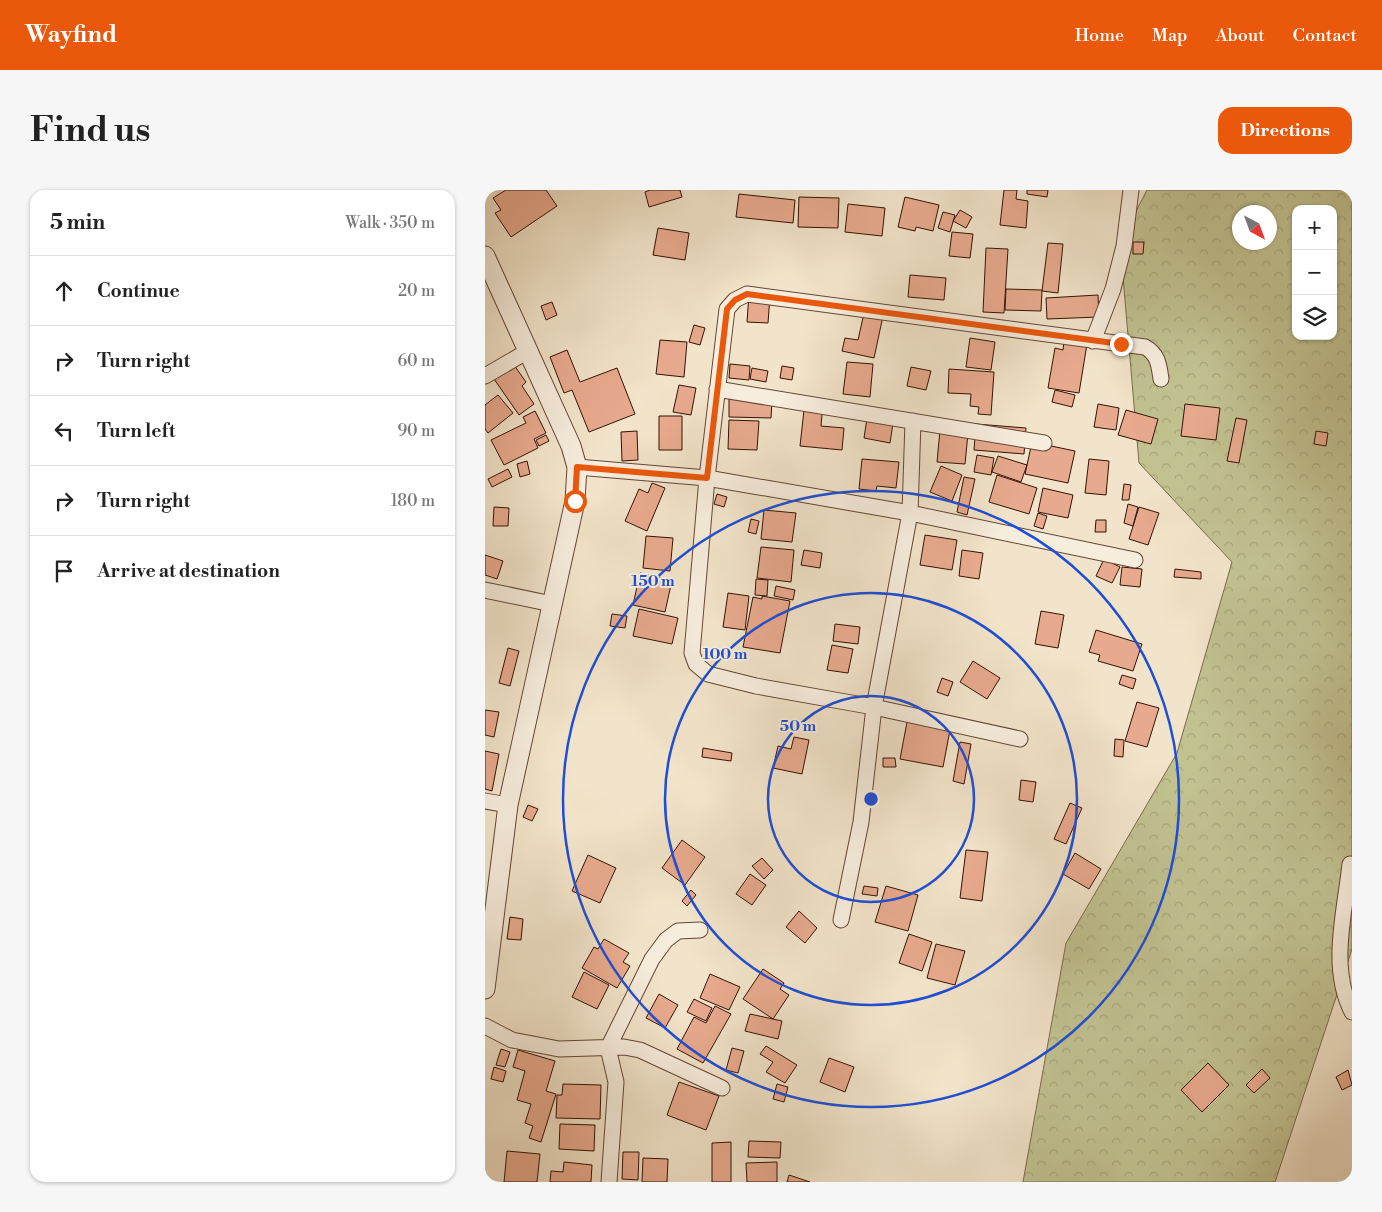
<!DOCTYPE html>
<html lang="en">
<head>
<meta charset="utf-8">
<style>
  :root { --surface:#fff; --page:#f6f6f6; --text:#222; --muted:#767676; --line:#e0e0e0; --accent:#ea580c }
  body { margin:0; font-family:"Libre Bodoni",serif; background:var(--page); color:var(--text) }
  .controls { position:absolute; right:15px; top:15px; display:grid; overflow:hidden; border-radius:10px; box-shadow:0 1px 4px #0004 }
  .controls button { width:45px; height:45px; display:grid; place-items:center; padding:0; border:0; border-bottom:1px solid var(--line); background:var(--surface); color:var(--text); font:25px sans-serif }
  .compass { position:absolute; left:747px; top:15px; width:45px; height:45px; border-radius:50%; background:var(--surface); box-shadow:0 1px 4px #0004; rotate:139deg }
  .stop { position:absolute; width:15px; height:15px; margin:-11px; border:4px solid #ea580c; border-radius:50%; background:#fff }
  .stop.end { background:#ea580c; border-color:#fff; box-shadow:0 1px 5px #0008 }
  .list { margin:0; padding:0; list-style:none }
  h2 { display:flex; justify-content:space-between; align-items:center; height:65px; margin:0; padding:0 20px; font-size:21px }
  h2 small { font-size:16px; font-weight:400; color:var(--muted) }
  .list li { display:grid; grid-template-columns:32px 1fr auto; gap:15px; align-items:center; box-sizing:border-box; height:70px; padding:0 20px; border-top:1px solid var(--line) }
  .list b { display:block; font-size:19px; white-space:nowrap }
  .list em { font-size:16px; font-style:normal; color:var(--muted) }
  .icon { flex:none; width:28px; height:28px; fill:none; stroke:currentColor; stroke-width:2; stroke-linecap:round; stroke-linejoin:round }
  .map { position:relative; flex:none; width:867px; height:992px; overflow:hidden; border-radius:15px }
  header { display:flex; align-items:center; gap:30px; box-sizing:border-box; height:70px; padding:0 25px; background:var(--accent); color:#fff }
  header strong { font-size:24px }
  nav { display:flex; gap:28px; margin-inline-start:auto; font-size:18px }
  .intro { display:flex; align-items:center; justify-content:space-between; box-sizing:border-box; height:120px; padding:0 30px }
  h1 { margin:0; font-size:35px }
  .button { padding:12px 22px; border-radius:15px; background:var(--accent); color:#fff; font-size:18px; font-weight:700 }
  main { display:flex; gap:30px; padding:0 30px }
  aside { flex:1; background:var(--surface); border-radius:15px; box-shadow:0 1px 4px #0004 }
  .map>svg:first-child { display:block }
  .forest { fill:url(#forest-crowns); stroke:#7a6a4a; fill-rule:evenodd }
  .building { fill:#e8aa8e; stroke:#331203 }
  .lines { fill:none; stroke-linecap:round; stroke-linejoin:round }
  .minor-casing { stroke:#634635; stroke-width:17 }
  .tertiary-casing { stroke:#634635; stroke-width:21 }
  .minor { stroke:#f7eddd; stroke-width:15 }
  .tertiary { stroke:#f7eddd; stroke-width:19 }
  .route { stroke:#ea580c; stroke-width:6 }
  .ring { fill:none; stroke:#1d4ed8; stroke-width:2.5 }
  .centre { fill:#1d4ed8; stroke:#f7eddd; stroke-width:2.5 }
  .ring-label { font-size:15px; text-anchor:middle; font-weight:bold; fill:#1d4ed8; stroke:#f7eddd; stroke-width:4; stroke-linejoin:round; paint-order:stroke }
</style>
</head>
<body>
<header>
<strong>Wayfind</strong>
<nav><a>Home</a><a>Map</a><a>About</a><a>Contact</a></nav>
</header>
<div class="intro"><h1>Find us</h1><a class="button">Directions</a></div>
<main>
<aside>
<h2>5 min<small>Walk · 350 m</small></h2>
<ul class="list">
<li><svg class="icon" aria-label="ahead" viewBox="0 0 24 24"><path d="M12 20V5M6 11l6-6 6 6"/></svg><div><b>Continue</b></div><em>20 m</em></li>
<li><svg class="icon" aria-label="right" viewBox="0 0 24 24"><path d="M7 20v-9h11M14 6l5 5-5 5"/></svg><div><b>Turn right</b></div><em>60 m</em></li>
<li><svg class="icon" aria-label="left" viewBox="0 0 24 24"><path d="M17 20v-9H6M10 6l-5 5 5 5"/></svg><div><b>Turn left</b></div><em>90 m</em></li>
<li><svg class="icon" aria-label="right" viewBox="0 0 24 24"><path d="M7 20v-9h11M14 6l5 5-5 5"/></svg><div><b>Turn right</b></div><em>180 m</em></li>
<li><svg class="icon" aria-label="arrive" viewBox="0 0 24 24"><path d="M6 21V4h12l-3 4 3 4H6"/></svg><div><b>Arrive at destination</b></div></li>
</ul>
</aside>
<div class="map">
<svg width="867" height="992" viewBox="0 0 867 992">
  <defs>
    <pattern id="forest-crowns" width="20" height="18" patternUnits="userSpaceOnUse" patternTransform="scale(1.25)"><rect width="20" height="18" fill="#c2c291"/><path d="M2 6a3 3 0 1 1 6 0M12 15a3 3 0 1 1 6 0" fill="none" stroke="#a7a67b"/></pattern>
  </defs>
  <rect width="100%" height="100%" fill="#f2e4ca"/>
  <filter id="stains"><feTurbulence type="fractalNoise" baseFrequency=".004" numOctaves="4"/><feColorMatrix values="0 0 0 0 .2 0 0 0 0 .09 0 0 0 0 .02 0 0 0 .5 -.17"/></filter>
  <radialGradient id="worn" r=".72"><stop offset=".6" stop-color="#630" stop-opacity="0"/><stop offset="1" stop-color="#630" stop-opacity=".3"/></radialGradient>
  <path class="forest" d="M662 0H867V759L790 992H538L581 753 692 563 747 372 654 273 635 52ZM811 19H848V146H811ZM754 22H784V52H754Z"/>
  <path class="building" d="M21 0H61L72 16 26 47 10 23 16 20 8 8Z
    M165 0H195L197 7 164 17 160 2Z
    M519 0H532L531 9 543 11 541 38 515 35Z
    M542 0H563L562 7 542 4Z
    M254 4 310 10 308 33 251 27Z
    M314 7 354 8 353 38 313 37Z
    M420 7 454 15 448 41 431 37 430 41 413 37Z
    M363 14 400 18 397 46 360 42Z
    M475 20 487 27 481 38 468 31Z
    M458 22 470 25 465 42 453 38Z
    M173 38 204 43 200 70 168 65Z
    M467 42 488 44 485 68 464 66Z
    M648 52H659L658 64H648Z
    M563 53 578 54 573 103 557 101Z
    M501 58 523 59 519 123 498 122Z
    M425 85 461 88 459 110 423 107Z
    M521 99 557 100 556 121 520 120Z
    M264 104 285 106 283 133 262 132Z
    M613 105 614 127 562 129 561 108Z
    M67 112 72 125 61 130 56 116Z
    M379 123 398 126 389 168 357 161 360 148 373 150Z
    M209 135 220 138 215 155 204 152Z
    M485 148 510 152 506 180 481 177Z
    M175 150 202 152 199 187 171 184Z
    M579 150 602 154 594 203 563 198 570 158 578 160Z
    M82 160 95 192 132 178 150 224 104 242 87 200 79 203 65 167Z
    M362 172 388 174 385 207 358 204Z
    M245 174 265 176 264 190 244 188Z
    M29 175 41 192 37 196 49 214 34 225 9 189Z
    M297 176 309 178 307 190 295 188Z
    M426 177 446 181 441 200 422 196Z
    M267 178 283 181 281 192 265 189Z
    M464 179 509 182 506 225 493 224 494 217 485 216 486 204 463 203Z
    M194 195 211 198 206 225 188 222Z
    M570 200 590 205 587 217 567 212Z
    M13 205 28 223 3 243 0 239V215Z
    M244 209 287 211 286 228 244 227Z
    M320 211 338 213 336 236 359 238 357 260 315 256Z
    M613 214 634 218 631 240 609 237Z
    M700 214 735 218 731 250 696 246Z
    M641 220 673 229 666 254 633 245Z
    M50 221 61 243 49 249 53 258 19 275 6 250 41 233 38 227Z
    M174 226H197V260H174Z
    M382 228 408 233 405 253 379 248Z
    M751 228 762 230 754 273 742 271Z
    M244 230 274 231 272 260 243 259Z
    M491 234 541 238 539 264 489 260Z
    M455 240 483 243 480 274 452 272Z
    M152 241 153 270 137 271 136 242Z
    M831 241 843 243 841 256 829 254Z
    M61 245 64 251 54 256 51 250Z
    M547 252 590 261 583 293 540 284Z
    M492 265 509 268 506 285 489 282Z
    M513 266 542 275 536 292 507 282Z
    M377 269 414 272 411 298 392 296 391 301 374 299Z
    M604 269 624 271 621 305 600 303Z
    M42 271 45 284 35 287 32 274Z
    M456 276 477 285 467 311 445 302Z
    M23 279 27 287 7 297 3 289Z
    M512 285 552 298 544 324 504 312Z
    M479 287 490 289 482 325 472 322Z
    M167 293 180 298 162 341 140 331 154 299 163 303Z
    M639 294 646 295 644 310H637Z
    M558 298 588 305 583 328 553 322Z
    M232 304 242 307 239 317 229 314Z
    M643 314 653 317 648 336 639 333Z
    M9 317 24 318 23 336H8Z
    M654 317 674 323 663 355 644 349Z
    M279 320 311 323 307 352 276 349Z
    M553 323 562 326 558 339 549 336Z
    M266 329 274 331 271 344 263 342Z
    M611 330H621V342H610Z
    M440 345 472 350 467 380 435 375Z
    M161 346 188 348 185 381 158 378Z
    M276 357 309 360 306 392 272 388Z
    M319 360 337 363 335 378 316 375Z
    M477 360 498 363 494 389 474 386Z
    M0 365 18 371 12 389 0 385Z
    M619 369 635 377 627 393 611 386Z
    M637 377 657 379 655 397 635 395Z
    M690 379 716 382V389L689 387Z
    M155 383 187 390 180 422 148 415Z
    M271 389 283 390 282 406 270 405Z
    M291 396 310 400 308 410 289 406Z
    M243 403 264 406 260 440 238 437Z
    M277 406 305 411 295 463 258 457 268 407 277 409Z
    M154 419 193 428 187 454 148 446Z
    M556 421 579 425 573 458 550 454Z
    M127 424 142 426 140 438 125 436Z
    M350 434 375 437 373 454 348 451Z
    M611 440 657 454 648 481 613 471 615 465 604 462Z
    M347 455 368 459 363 483 342 480Z
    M23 458 34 461 25 496 14 493Z
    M488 471 515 488 502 509 475 492Z
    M637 485 651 489 648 499 634 494Z
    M457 488 468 492 463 506 452 502Z
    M652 512 674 518 662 557 640 551Z
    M0 520 14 522 9 547 0 545Z
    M422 532 465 540 458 577 415 569Z
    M309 547 324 550 317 584 288 578 293 556 306 559Z
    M630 549 639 550 638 567 629 566Z
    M475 552 486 554 479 594 468 591Z
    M218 558 247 563 246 571 217 567Z
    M0 561 14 564 7 601 0 599Z
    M398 568H410L411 577H398Z
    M536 590 551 592 548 612 534 610Z
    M585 613 597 618 581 654 569 649Z
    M43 615 53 619 47 631 38 627Z
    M197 650 220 667 200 695 177 678Z
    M481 660 503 662 497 711 475 708Z
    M590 663 616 679 604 699 578 684Z
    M103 665 131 678 115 713 87 701Z
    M277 668 288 680 279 689 267 676Z
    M265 684 281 695 267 715 251 704Z
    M379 696 393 698 392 706 377 704Z
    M401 696 433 705 423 741 390 732Z
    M206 700 211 705 202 716 197 711Z
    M314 721 332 738 320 753 301 737Z
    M25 727 38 729 36 750 22 749Z
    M424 744 447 752 437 781 414 773Z
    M119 749 144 763 138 772 145 776 132 798 97 778 109 757 113 759Z
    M451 754 480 761 470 795 442 788Z
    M278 779 299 793 295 799 304 805 288 829 258 809Z
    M99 782 124 795 112 819 87 807Z
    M225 784 255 797 244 820 215 808Z
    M174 804 193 815 180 838 161 828Z
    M209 809 227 818 221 831 202 822Z
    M230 816 246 824 218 873 192 859 209 827 221 833Z
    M265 824 297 831 293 849 260 841Z
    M281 856 312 875 300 893 281 882 288 872 275 864Z
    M247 858 259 861 253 883 241 880Z
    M16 859 25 862 20 877 11 875Z
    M33 860 70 871 61 901 71 904 56 952 44 948 48 936 40 933 46 914 32 910 40 881 28 877Z
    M344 868 369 877 360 902 335 892Z
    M723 873 744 895 717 922 696 900Z
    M9 877 21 881 18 892 6 889Z
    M777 879 785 888 769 903 761 895Z
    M863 880 867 895 857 900 851 887Z
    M194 892 234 906 221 940 182 925Z
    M78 894 116 895 115 929 71 928 72 905H77Z
    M292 894 303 897 299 912 288 909Z
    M75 934 110 935 109 961 74 959Z
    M264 951 296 952 295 968 263 967Z
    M246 952V992H227V953Z
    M22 961 55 964 52 992H19Z
    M138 962H154L153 990 137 989Z
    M158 968 183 969 182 992H157Z
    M79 972 107 975 106 992H65L66 981 78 982Z
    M292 972V992H262L261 973Z
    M304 985 325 992H302Z"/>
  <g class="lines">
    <defs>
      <path id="minor" d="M608 151 628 99 639 56 646 0
        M0 186 43 161
        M232 199 559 253
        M92 277 222 288 425 323 650 370
        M0 400 67 414
        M535 549 389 517 271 496 223 484 211 474 207 463 222 288 242 119 250 110 262 104 660 157C673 164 674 175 676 189
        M0 611 23 615
        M865 674C860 722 844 777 867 822
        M356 730 376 632 389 517 425 323 428 231
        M0 836 27 850 74 859 139 857 155 860 237 898
        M124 992 131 892 123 858 167 769 181 750 193 741 215 740"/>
      <path id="tertiary" d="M0 66 86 256 92 277 90 311 23 615 0 799"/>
    </defs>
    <use href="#minor" class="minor-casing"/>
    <use href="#tertiary" class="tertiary-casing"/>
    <use href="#minor" class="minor"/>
    <use href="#tertiary" class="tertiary"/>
  </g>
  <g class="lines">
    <path class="route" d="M90 311 92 277 222 288 242 119 250 110 262 104 636 154"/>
  </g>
  <g class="ring">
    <circle cx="386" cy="609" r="103"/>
    <circle cx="386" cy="609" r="206"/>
    <circle cx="386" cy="609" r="308"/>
  </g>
  <circle cx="386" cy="609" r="8" class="centre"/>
  <g class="ring-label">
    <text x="168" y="396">150 m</text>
    <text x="240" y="469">100 m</text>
    <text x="313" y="541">50 m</text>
  </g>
  <rect width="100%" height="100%" filter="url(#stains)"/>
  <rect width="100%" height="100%" fill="url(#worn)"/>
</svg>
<div class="controls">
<button>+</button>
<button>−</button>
<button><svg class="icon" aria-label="layers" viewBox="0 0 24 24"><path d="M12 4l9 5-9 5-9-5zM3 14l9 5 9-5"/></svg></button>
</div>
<svg class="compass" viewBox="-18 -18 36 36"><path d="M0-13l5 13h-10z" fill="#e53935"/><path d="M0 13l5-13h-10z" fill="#767676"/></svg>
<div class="stop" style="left:90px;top:311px"></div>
<div class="stop end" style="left:636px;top:154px"></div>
</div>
</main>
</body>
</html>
